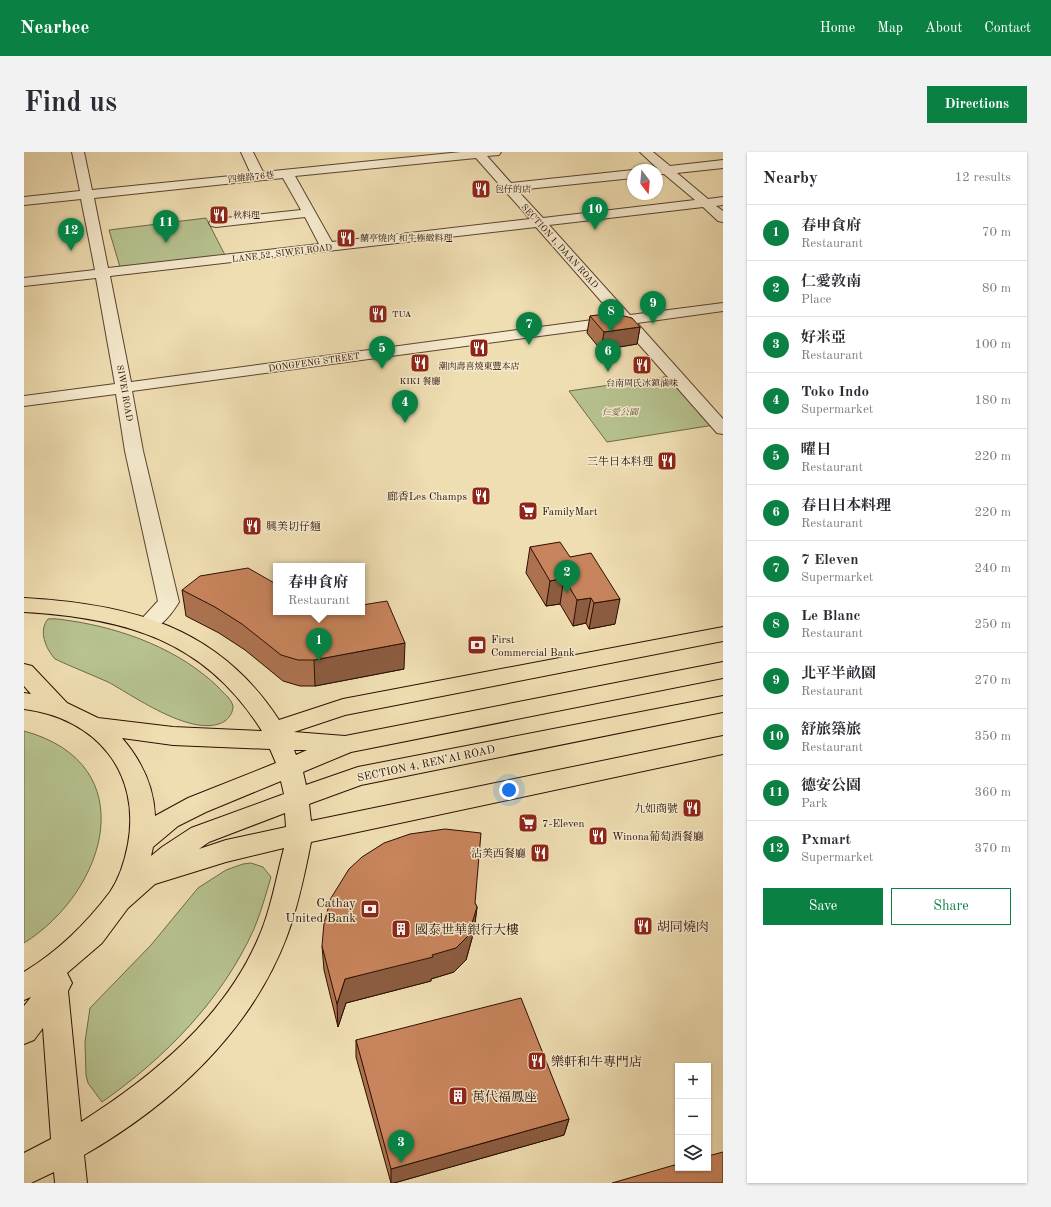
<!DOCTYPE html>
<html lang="en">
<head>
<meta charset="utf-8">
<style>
  :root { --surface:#fff; --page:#f2f2f3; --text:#2b2b33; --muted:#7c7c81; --line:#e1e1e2; --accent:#0b8043 }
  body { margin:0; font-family:"Old Standard TT","Noto Serif TC",serif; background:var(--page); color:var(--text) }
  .controls { position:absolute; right:12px; bottom:12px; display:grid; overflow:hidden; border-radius:0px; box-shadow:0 1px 3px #0004 }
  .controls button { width:36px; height:36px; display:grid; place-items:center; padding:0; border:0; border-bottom:1px solid var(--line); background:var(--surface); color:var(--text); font:20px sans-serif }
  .compass { position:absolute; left:603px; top:12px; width:36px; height:36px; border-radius:50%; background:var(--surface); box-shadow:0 1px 3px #0004; rotate:164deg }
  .you { position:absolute; left:485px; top:638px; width:14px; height:14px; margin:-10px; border:3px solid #fff; border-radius:50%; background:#1a73e8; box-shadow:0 0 0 6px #1a73e833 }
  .badge { display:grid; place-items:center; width:26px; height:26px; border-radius:50%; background:var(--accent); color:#fff; font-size:13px; font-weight:700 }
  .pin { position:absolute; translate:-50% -33px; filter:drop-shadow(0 1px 2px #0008) }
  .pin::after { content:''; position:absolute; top:21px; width:14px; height:12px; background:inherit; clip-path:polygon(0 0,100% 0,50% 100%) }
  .popup { position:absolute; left:249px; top:411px; width:92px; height:52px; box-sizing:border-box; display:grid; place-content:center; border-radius:0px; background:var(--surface); filter:drop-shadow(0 1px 3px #0005); font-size:13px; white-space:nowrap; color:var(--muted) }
  .popup b { font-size:15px; color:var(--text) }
  .popup::after { content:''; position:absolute; left:50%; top:100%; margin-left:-8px; border:8px solid transparent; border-top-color:var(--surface) }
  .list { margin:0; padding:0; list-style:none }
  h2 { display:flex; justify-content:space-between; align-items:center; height:52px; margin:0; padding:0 16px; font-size:17px }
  h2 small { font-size:13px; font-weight:400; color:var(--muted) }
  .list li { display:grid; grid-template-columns:26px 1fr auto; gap:12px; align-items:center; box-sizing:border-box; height:56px; padding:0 16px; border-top:1px solid var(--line) }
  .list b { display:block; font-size:15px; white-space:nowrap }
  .list p { margin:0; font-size:13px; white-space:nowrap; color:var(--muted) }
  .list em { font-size:13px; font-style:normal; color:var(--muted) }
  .actions { display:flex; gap:8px; padding:12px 16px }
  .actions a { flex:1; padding:9px 0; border:1px solid var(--accent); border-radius:0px; text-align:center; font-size:14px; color:var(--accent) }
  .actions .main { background:var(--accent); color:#fff }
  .icon { flex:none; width:22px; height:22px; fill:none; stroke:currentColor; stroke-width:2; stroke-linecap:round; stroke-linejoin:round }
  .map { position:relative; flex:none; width:699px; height:1031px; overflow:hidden; border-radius:0px }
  header { display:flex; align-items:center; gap:24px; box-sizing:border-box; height:56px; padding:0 20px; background:var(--accent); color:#fff }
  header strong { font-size:19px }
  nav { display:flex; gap:22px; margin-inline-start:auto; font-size:14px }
  .intro { display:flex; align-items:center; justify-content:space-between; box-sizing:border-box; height:96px; padding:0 24px }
  h1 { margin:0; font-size:28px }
  .button { padding:10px 18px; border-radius:0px; background:var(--accent); color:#fff; font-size:14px; font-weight:700 }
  main { display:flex; gap:24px; padding:0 24px }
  aside { flex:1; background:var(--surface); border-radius:0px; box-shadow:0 1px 3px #0004 }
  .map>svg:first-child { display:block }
  .green { fill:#b6c28f; stroke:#70684a }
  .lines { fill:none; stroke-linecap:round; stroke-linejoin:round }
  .minor-casing { stroke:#5c4330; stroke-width:2 }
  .major-casing { stroke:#2b0f04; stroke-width:2 }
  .minor { fill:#f5eacd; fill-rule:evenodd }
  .major { fill:#efdeb2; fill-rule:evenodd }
  .wall { fill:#ac724f; stroke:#2b0f04 }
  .shaded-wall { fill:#8c5c40; stroke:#2b0f04 }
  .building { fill:#c8845c; stroke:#2b0f04 }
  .labels { text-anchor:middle; stroke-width:3; stroke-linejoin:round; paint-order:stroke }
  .far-street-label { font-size:9px; fill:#2b0f04; stroke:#f5eacd }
  .far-poi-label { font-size:9px; fill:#2b0f04; stroke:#f5eacd; text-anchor:start }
  .far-park-label { font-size:9px; font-style:italic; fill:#5c4e35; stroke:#f5eacd }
  .poi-label { font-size:11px; fill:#2b0f04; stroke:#f5eacd; text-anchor:start }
  .street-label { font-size:11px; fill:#2b0f04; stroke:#f5eacd }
  .near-poi-label { font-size:13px; fill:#2b0f04; stroke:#f5eacd; text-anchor:start }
</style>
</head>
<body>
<header>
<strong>Nearbee</strong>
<nav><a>Home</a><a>Map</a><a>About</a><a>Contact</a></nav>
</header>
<div class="intro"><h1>Find us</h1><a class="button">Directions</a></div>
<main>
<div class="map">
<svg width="699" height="1031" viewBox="0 0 699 1031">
  <rect width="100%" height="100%" fill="#efdeb2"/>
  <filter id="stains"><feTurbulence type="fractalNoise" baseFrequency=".005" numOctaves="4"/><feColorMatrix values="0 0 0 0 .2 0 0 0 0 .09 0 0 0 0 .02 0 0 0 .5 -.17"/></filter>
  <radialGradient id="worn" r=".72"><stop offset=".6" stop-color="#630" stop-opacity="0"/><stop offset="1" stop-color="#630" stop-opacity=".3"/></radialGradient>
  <path class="green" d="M182 66 201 103 96 115 85 78Z
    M647 224 690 273 583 290 545 239Z
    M24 467C32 466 40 468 48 469 100 477 156 498 194 535 199 541 207 546 209 554 209 560 206 565 201 569 171 588 110 544 84 530 66 522 48 515 31 507 22 497 14 479 24 467Z
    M0 579C121 612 83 739 0 791Z
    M227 711 239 715 247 725C242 742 237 760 230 777 198 848 141 906 78 950L64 931 62 923 61 890 66 856 127 793 174 736 202 718 219 712Z"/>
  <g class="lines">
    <defs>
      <path id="minor" d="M48 0H60L68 38 227 22 217 0H229L239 20 437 0H477L475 3 463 4 487 31 609 18V26L493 38 519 66 671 48 640 22H633V18H629L633 16 616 0H629L646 14 699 8V16L653 21 684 47 699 45V53L692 54 699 59V70L694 69 679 55 525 73 606 163 699 151V159L613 171 699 267V282L693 281 598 173 108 239 119 299 155 450C147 463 132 483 116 478L112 473 134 449 101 299 92 242 0 254V244L91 232 72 126 0 134V126L71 118 57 47 0 53V45L56 39ZM452 6 506 67 308 90 271 24ZM259 26 277 58 192 67 187 68 185 71 187 74 192 75 281 65 295 92 84 116 70 46ZM512 75 591 165 107 230 86 124Z"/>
      <path id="major" d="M0 446C106 452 194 474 255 568L319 547 699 475V489L321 563 270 580 321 584 699 510V526L327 600 279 620 282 633 334 615 699 544V560L337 633 285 652 287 669 699 584V602L287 690C281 721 274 754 263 784 227 880 147 953 60 1003L63 1031H31L30 1020 7 1031H0V1001L27 987 19 876 10 888 0 892V854L7 845 0 848V820C34 799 62 772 86 740 95 727 101 708 104 692 117 620 72 566 0 557V541L7 542 0 534V512L8 514 43 551 74 566 149 575 238 579C181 488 102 466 0 460ZM98 586 149 593 246 597 252 611 164 646 131 664C130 634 117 608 98 586ZM270 598H283L272 603ZM257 629 260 642 167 676 138 695 127 704 129 695 154 674 182 660ZM261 661 262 675 202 688 175 697 185 690ZM260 696C252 726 247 758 234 787 200 866 128 925 57 970L44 839 48 831 43 821 78 791 104 756 131 732 202 710Z"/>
    </defs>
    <use href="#minor" class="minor-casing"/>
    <use href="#major" class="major-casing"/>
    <use href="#minor" class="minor"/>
    <use href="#major" class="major"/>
  </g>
  <path class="wall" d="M566 164 616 175 613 192 577 198 563 181Z
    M506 395 546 405 591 472 565 477 562 471 549 474 536 452 522 454 502 421Z
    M158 438 252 460 380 517 291 534H276L259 529 221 498 195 481 162 464Z
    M451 751 453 755 450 779 442 808 430 820 407 827V829L322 851 314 875 300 818 298 794Z
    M332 888 545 967 540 983 370 1031H367L332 905Z"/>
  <path class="shaded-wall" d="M616 175 613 192 577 198 580 180Z
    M540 426 536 452 522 454 526 429Z
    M567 446 562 471 549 474 553 448Z
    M596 447 591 472 565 477 570 451Z
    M381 491 380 517 291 534 290 508Z
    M453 755 450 779 442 808 430 820 407 827V829L322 851 314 875 313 852 321 827 408 803Z
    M545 967 540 983 370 1031H367V1017Z"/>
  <path class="building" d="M588 161 608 166 616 175 580 180 566 164Z
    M536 390 546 405 567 401 596 447 570 451 567 446 553 448 540 426 526 429 506 395Z
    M224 416 252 432V460H338V453L363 449 381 491 290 508H274L257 503 218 472 191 455 158 438 176 424Z
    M421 677 457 681 451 751 453 755 444 784 432 796 408 803 409 805 321 827 313 852 298 794 300 771 307 746 325 717 338 705 360 691 386 682Z
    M497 846 545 967 367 1017 332 888Z
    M699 1000V1031H588L654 1012V1016H684V1004Z"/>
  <defs>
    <symbol id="restaurant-square" viewBox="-11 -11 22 22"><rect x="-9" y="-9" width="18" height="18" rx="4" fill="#8f2418" stroke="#f5eacd"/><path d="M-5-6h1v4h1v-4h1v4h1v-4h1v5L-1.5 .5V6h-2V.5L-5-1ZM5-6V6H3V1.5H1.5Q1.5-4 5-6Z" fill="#fff"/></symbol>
    <symbol id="supermarket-square" viewBox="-11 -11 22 22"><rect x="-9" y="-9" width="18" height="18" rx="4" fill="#8f2418" stroke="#f5eacd"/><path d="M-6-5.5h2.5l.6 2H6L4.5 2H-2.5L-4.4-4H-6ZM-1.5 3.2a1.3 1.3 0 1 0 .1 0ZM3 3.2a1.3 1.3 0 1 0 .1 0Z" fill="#fff"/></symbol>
    <symbol id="bank-square" viewBox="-11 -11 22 22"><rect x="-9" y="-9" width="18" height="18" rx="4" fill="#8f2418" stroke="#f5eacd"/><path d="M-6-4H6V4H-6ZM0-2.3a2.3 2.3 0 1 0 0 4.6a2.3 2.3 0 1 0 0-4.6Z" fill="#fff"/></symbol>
    <symbol id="building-square" viewBox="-11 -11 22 22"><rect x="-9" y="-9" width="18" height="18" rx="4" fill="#8f2418" stroke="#f5eacd"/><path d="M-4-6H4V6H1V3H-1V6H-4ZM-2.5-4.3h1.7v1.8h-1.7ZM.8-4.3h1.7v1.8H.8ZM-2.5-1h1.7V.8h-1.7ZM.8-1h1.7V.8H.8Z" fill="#fff"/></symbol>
  </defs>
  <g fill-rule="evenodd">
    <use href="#restaurant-square" x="446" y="26" width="22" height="22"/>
    <use href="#restaurant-square" x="184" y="52" width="22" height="22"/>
    <use href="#restaurant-square" x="311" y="75" width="22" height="22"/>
    <use href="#restaurant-square" x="343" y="151" width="22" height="22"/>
    <use href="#restaurant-square" x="444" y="185" width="22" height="22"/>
    <use href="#restaurant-square" x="385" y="200" width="22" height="22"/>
    <use href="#restaurant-square" x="607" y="202" width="22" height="22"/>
    <use href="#restaurant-square" x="632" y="298" width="22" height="22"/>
    <use href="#restaurant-square" x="446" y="333" width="22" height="22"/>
    <use href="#supermarket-square" x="493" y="348" width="22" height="22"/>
    <use href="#restaurant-square" x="217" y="363" width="22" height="22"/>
    <use href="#bank-square" x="442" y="482" width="22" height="22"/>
    <use href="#restaurant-square" x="657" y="645" width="22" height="22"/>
    <use href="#supermarket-square" x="493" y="660" width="22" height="22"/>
    <use href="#restaurant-square" x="563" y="673" width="22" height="22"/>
    <use href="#restaurant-square" x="505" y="690" width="22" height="22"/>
    <use href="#bank-square" x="335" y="746" width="22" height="22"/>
    <use href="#restaurant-square" x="608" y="763" width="22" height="22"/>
    <use href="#building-square" x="366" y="766" width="22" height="22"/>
    <use href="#restaurant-square" x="502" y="898" width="22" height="22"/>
    <use href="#building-square" x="423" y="933" width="22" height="22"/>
  </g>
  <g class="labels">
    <g class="far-street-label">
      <text transform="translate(227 25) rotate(-6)" y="3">四維路76巷</text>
      <text transform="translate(536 94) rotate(48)" y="3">SECTION 1, DAAN ROAD</text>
      <text transform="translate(258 101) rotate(-7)" y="3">LANE 52, SIWEI ROAD</text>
      <text transform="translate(290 210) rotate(-8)" y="3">DONGFENG STREET</text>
      <text transform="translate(101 241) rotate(80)" y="3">SIWEI ROAD</text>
    </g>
    <g class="far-poi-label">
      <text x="471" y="40">包仔的店</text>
      <text x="209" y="66">秋料理</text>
      <text x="336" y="89">蘭亭燒肉 和牛極緻料理</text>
      <text x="368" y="165">TUA</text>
      <text x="455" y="217" text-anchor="middle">潮肉壽喜燒東豐本店</text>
      <text x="396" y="232" text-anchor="middle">KIKI 餐廳</text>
      <text x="618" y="234" text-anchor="middle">台南周氏冰鎮滷味</text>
    </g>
    <g class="far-park-label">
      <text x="596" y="263">仁愛公園</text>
    </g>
    <g class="poi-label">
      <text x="629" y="313" text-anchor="end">三牛日本料理</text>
      <text x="443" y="348" text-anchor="end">廊香Les Champs</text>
      <text x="518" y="363">FamilyMart</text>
      <text x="242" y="378">興美切仔麵</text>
      <text x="467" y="491">First<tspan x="467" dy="13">Commercial Bank</tspan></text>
      <text x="654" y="660" text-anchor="end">九如商號</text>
      <text x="518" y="675">7-Eleven</text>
      <text x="588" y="688">Winona葡萄酒餐廳</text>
      <text x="502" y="705" text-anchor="end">沾美西餐廳</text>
    </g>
    <g class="street-label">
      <text transform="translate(402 611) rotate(-12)" y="4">SECTION 4, REN’AI ROAD</text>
    </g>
    <g class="near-poi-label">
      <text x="332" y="755" text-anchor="end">Cathay<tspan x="332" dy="15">United Bank</tspan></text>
      <text x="633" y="779">胡同燒肉</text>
      <text x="391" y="782">國泰世華銀行大樓</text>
      <text x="527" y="914">樂軒和牛專門店</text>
      <text x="448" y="949">萬代福鳳座</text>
    </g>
  </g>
  <rect width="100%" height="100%" filter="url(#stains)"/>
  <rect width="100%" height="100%" fill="url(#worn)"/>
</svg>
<div class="controls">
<button>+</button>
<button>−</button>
<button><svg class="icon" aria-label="layers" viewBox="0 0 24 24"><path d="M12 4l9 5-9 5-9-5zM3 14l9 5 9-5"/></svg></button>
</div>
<svg class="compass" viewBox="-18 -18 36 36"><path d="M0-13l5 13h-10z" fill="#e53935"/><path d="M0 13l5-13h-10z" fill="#7c7c81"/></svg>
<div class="you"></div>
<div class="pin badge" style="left:295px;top:509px">1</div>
<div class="popup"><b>春申食府</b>Restaurant</div>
<div class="pin badge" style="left:543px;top:441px">2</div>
<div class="pin badge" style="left:377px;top:1011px">3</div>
<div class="pin badge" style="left:381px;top:271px">4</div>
<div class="pin badge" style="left:358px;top:217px">5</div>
<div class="pin badge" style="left:584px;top:220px">6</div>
<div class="pin badge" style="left:505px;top:193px">7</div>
<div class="pin badge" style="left:587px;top:180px">8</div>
<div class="pin badge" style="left:629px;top:172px">9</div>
<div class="pin badge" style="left:571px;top:78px">10</div>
<div class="pin badge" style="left:142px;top:91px">11</div>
<div class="pin badge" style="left:47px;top:99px">12</div>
</div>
<aside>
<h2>Nearby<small>12 results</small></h2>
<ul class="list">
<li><span class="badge">1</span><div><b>春申食府</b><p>Restaurant</p></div><em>70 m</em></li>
<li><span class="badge">2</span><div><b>仁愛敦南</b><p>Place</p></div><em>80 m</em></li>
<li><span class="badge">3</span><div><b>好米亞</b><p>Restaurant</p></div><em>100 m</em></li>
<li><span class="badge">4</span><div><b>Toko Indo</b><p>Supermarket</p></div><em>180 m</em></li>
<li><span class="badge">5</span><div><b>曜日</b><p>Restaurant</p></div><em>220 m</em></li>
<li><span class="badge">6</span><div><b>春日日本料理</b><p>Restaurant</p></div><em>220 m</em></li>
<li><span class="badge">7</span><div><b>7 Eleven</b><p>Supermarket</p></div><em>240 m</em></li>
<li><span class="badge">8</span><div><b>Le Blanc</b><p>Restaurant</p></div><em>250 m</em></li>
<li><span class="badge">9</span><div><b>北平半畝園</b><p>Restaurant</p></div><em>270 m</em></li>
<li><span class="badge">10</span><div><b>舒旅築旅</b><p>Restaurant</p></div><em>350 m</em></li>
<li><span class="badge">11</span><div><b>德安公園</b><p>Park</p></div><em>360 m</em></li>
<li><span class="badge">12</span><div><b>Pxmart</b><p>Supermarket</p></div><em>370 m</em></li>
</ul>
<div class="actions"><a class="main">Save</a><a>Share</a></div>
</aside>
</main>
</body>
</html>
